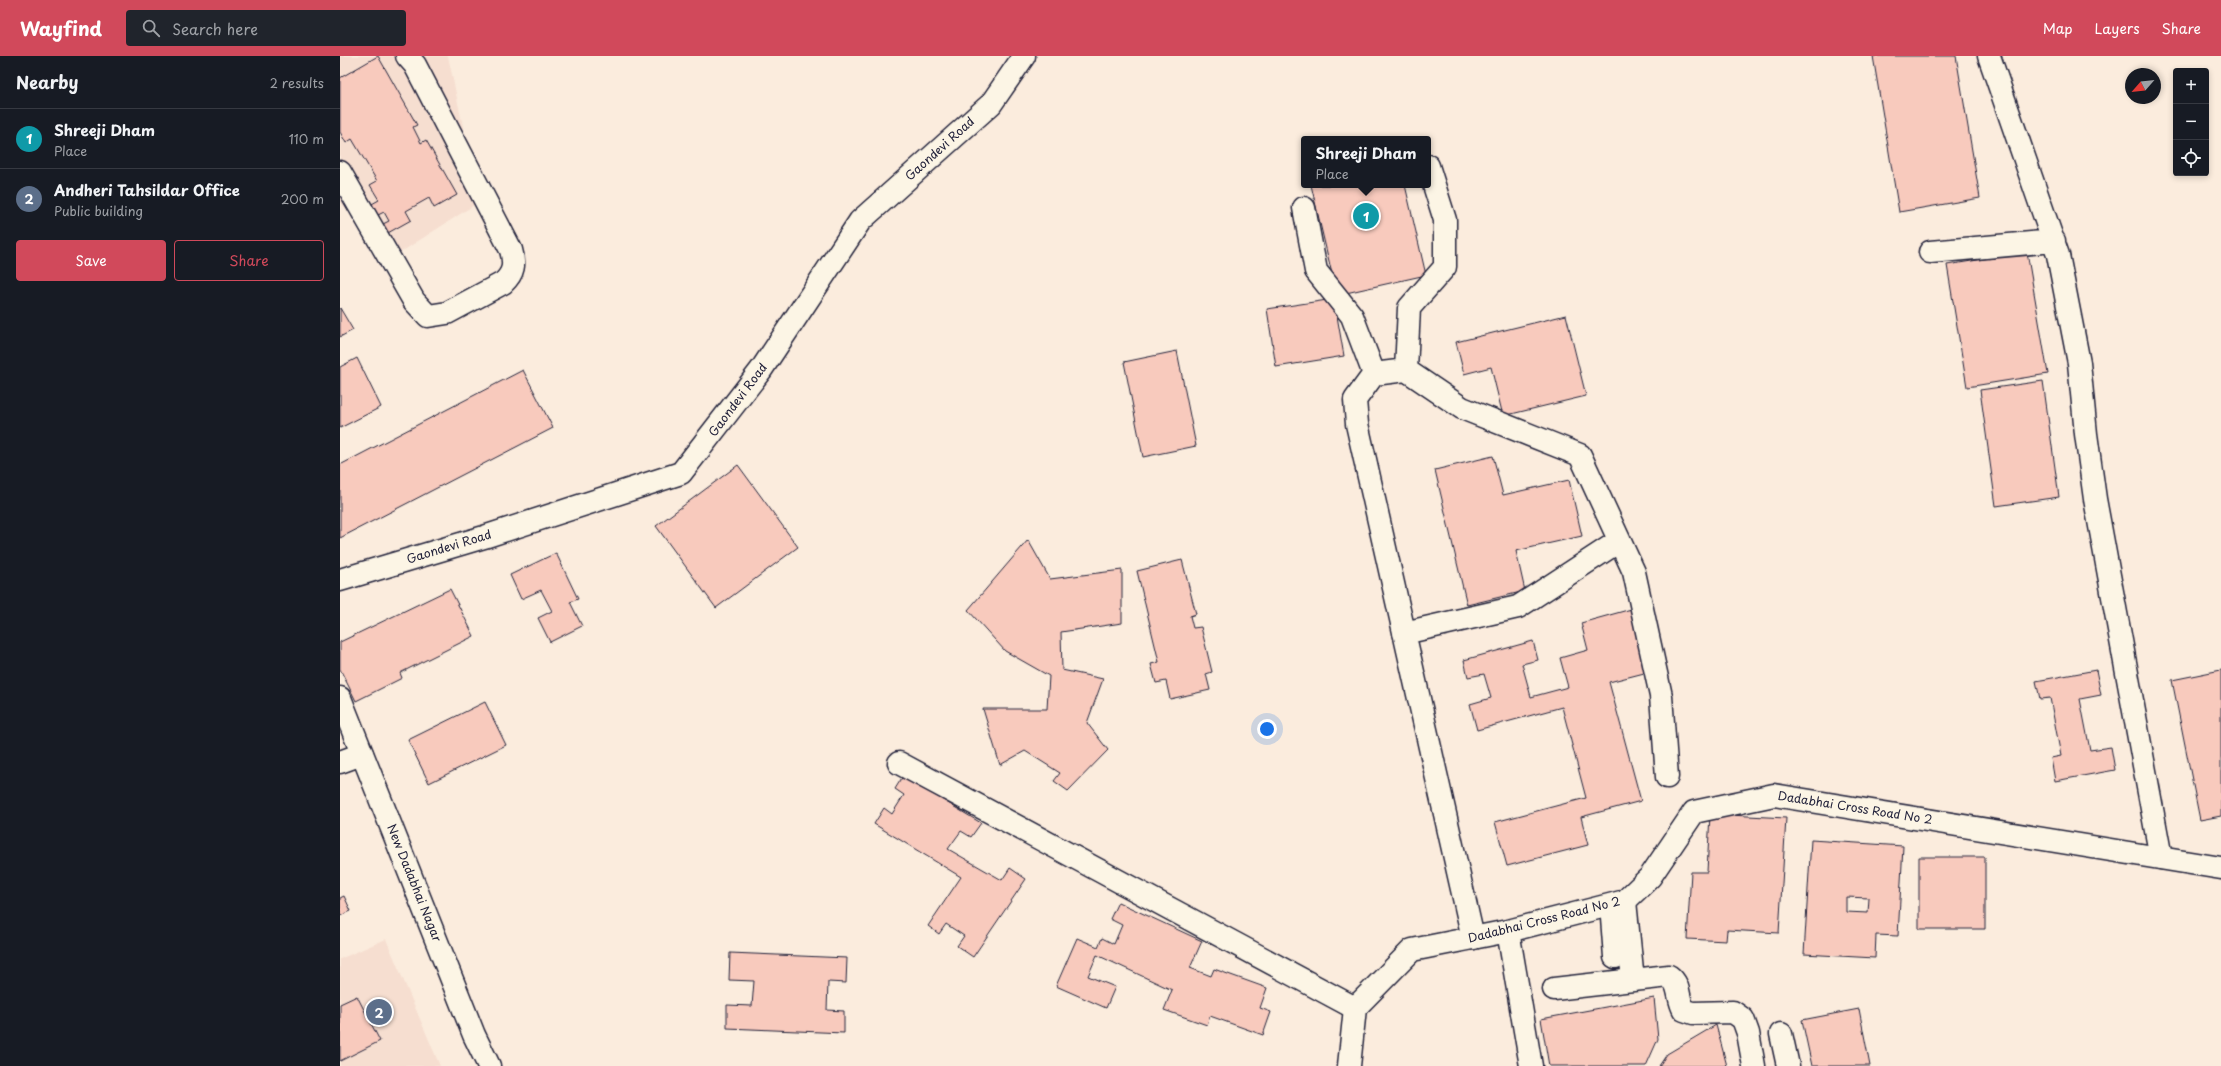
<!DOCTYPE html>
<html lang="en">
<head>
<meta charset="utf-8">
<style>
  :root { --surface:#171b24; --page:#20242c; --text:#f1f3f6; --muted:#9ea1a6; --line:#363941; --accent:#d1495b }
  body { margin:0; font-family:"Playpen Sans",sans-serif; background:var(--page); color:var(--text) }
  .controls { position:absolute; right:12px; top:12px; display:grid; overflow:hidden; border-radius:4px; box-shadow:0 2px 6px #0003 }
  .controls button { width:36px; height:36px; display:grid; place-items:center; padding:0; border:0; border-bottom:1px solid var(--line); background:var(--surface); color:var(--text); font:20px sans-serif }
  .compass { position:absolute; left:1785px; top:12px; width:36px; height:36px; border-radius:50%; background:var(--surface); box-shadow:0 2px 6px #0003; rotate:242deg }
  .you { position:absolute; left:927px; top:673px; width:14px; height:14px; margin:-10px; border:3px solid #fff; border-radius:50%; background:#1a73e8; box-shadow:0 0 0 6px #1a73e833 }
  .badge { display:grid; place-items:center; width:26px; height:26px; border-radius:50%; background:var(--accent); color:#fff; font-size:13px; font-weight:700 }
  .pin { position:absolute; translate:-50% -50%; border:2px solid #fff; box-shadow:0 1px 4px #0006 }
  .popup { position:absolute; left:961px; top:80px; width:130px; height:52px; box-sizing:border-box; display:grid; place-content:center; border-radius:4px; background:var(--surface); filter:drop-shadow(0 1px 3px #0005); font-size:13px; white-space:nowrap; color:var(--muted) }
  .popup b { font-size:15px; color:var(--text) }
  .popup::after { content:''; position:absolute; left:50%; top:100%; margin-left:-8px; border:8px solid transparent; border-top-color:var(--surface) }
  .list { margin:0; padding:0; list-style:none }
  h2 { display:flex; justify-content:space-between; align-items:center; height:52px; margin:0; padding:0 16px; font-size:17px }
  h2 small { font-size:13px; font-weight:400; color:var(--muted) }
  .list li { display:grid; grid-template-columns:26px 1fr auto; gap:12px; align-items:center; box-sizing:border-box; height:60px; padding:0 16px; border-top:1px solid var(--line) }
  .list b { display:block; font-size:15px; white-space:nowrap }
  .list p { margin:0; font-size:13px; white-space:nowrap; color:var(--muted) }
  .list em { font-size:13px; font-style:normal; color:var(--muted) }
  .actions { display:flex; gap:8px; padding:12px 16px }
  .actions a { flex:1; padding:9px 0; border:1px solid var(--accent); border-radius:4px; text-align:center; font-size:14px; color:var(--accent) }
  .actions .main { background:var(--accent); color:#fff }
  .icon { flex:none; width:22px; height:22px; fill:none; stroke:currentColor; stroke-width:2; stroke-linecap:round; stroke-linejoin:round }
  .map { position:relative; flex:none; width:1881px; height:1010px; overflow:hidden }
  header { display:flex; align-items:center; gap:24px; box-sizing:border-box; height:56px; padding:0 20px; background:var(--accent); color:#fff }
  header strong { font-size:19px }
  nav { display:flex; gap:22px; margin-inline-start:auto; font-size:14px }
  .search { width:280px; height:36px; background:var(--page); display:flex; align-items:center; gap:10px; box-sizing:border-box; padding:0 14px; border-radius:4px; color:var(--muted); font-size:15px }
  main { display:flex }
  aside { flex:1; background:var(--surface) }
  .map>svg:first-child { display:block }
  .built { fill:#f6ded0 }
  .building { fill:#f8cabd; stroke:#22223b; fill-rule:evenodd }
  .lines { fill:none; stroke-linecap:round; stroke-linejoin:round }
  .street-casing { stroke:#22223b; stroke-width:25 }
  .secondary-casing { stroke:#22223b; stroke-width:25 }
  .street { stroke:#fcf5e5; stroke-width:22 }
  .secondary { stroke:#fcf5e5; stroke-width:22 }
  .labels { text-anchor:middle; stroke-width:3.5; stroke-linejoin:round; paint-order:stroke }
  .street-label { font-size:12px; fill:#22223b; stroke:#fcf5e5 }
</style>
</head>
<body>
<header>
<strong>Wayfind</strong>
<div class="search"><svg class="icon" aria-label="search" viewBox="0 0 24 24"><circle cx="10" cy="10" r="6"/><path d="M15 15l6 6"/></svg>Search here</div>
<nav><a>Map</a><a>Layers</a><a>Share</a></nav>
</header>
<main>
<aside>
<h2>Nearby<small>2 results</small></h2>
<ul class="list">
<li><span class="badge" style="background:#0f9aa8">1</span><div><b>Shreeji Dham</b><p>Place</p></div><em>110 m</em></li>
<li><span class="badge" style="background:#5c6f8a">2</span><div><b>Andheri Tahsildar Office</b><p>Public building</p></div><em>200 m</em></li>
</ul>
<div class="actions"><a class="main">Save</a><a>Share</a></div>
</aside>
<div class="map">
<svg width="1881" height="1010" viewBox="0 0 1881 1010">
  <rect width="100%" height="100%" fill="#fbecdd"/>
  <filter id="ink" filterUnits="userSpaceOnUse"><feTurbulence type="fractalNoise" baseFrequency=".025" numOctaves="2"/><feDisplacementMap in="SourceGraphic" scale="8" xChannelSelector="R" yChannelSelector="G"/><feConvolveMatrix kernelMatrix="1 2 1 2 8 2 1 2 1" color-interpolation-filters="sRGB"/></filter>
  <g filter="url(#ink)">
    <path class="built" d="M0 0H108L139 146 47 205 0 145Z
      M46 883 100 1010H0V903Z"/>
    <path class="building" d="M38 0 77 69 73 71 81 87 86 84 117 139 94 152 89 142 66 155 71 164 46 178 41 169 49 165 44 156 36 160 30 149 39 144 30 129 37 125 12 83 6 87 0 76V22Z
      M1533 0H1616L1640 142 1559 156Z
      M971 129H1065L1086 219 997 239Z
      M1687 196 1708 318 1627 331 1607 209Z
      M994 243 1004 300 936 311 927 253Z
      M0 252 13 274 0 281Z
      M1226 259 1246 340 1163 360 1151 311 1124 318 1116 286Z
      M837 295 856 390 803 401 784 306Z
      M17 302 41 351 0 372V311Z
      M183 314 213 372 0 482V409Z
      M1703 325 1719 441 1656 450 1640 334Z
      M1153 400 1163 439 1229 424 1242 480 1176 495 1185 535 1127 549 1095 414Z
      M398 409 458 491 376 552 316 470Z
      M688 484 710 523 782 514V567L721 576 722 614 763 623 747 667 768 694 728 735 714 725 720 717 685 695 660 709 643 653H707L709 620 665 595 628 554Z
      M216 497 238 543 230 546 242 570 210 586 198 562 212 555 201 534 181 543 170 519Z
      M842 504 856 558 850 560 853 572 861 571 872 616 866 618 870 634 830 643 826 625 816 627 811 608 819 606 797 515Z
      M110 533 134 580 60 617 62 622 16 645 0 613V586Z
      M1295 552 1312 615 1269 626 1301 745 1241 761 1248 789 1167 810 1155 766 1246 742 1222 651 1137 674 1130 648 1151 642 1144 618 1128 621 1124 604 1193 585 1198 604 1182 608 1191 641 1228 631 1220 602 1248 594 1241 567Z
      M1756 614 1761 639 1740 643 1750 694 1771 691 1775 714 1715 725 1711 702 1721 700 1710 642 1700 643 1696 625Z
      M1881 614V760L1860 764 1832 624Z
      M145 646 166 689 89 727 68 684Z
      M563 720 641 767 631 781 621 775 608 793 662 824 670 812 686 823 633 901 617 890 624 880 606 868 599 878 588 870 621 821 534 768 544 752 552 758 564 739 555 733Z
      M1370 758 1446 762 1439 877 1387 874 1386 885 1347 883 1351 816H1367Z
      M1471 784 1563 790 1558 880 1536 879 1535 902 1464 898ZM1506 841 1529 842 1528 857 1506 856Z
      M1579 801H1645V873H1579Z
      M4 840 11 855 0 860V842Z
      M778 846 862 885 850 912 871 920 874 913 927 932 920 952 931 956 923 979 870 960 867 969 824 954 832 934 757 899 748 920 775 931 766 952 716 930 737 882 758 891 762 882 774 888 782 869 770 863Z
      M390 897 507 902 506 927 488 926 487 954 504 955V977L387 972V949L412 950 414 925 389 924Z
      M17 940 40 985 0 1005V948Z
      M1314 942 1318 983 1306 1010H1209L1201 963Z
      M1519 953 1530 1010H1472L1462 964Z
      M1376 969 1387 1010H1319L1327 998Z"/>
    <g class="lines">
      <defs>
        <path id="street" d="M1649 0 1718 199 1739 307 1746 378 1755 443 1821 802
          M0 116 74 245 88 260 107 257 163 227C174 217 175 208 171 194L75 9 67 0
          M964 152 976 215 1012 260 1034 318
          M1590 196 1714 185
          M1066 314 1069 252 1105 211V164L1088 110
          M0 524 144 481 341 417 421 314 520 165 651 48 684 0
          M1064 577 1178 551 1279 485
          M0 706 22 698
          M559 707 1015 952
          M1285 845 1293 924 1329 920C1341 929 1337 942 1344 954L1353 957 1393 956 1403 963 1408 977 1414 1010
          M1272 862 1275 901
          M1168 875 1191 1010
          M1133 882 1017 368 1015 344 1034 318 1066 314 1122 352 1240 399 1294 516 1321 640 1327 721
          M1214 933 1293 924
          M1441 978 1448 1010"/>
        <path id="secondary" d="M0 642 134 979 149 1010
          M1009 1010 1015 952 1072 894 1168 875 1285 845 1310 821 1354 756 1434 739 1881 812"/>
      </defs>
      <use href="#street" class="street-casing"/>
      <use href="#secondary" class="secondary-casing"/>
      <use href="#street" class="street"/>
      <use href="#secondary" class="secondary"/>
    </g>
  </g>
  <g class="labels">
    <g class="street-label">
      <text transform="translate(600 93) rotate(-42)" y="4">Gaondevi Road</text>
      <text transform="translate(398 344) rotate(-53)" y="4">Gaondevi Road</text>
      <text transform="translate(109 491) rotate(-17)" y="4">Gaondevi Road</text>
      <text transform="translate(1515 752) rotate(9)" y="4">Dadabhai Cross Road No 2</text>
      <text transform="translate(74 827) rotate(68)" y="4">New Dadabhai Nagar</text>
      <text transform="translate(1204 864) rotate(-14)" y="4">Dadabhai Cross Road No 2</text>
    </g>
  </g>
</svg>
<div class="controls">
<button>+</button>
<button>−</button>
<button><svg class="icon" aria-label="locate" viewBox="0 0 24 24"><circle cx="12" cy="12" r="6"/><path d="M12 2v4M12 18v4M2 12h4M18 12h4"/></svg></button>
</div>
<svg class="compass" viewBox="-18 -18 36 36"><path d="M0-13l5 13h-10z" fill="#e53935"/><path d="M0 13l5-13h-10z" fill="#9ea1a6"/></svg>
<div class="you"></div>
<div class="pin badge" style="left:1026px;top:160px;background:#0f9aa8">1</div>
<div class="popup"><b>Shreeji Dham</b>Place</div>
<div class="pin badge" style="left:39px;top:956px;background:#5c6f8a">2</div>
</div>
</main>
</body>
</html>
